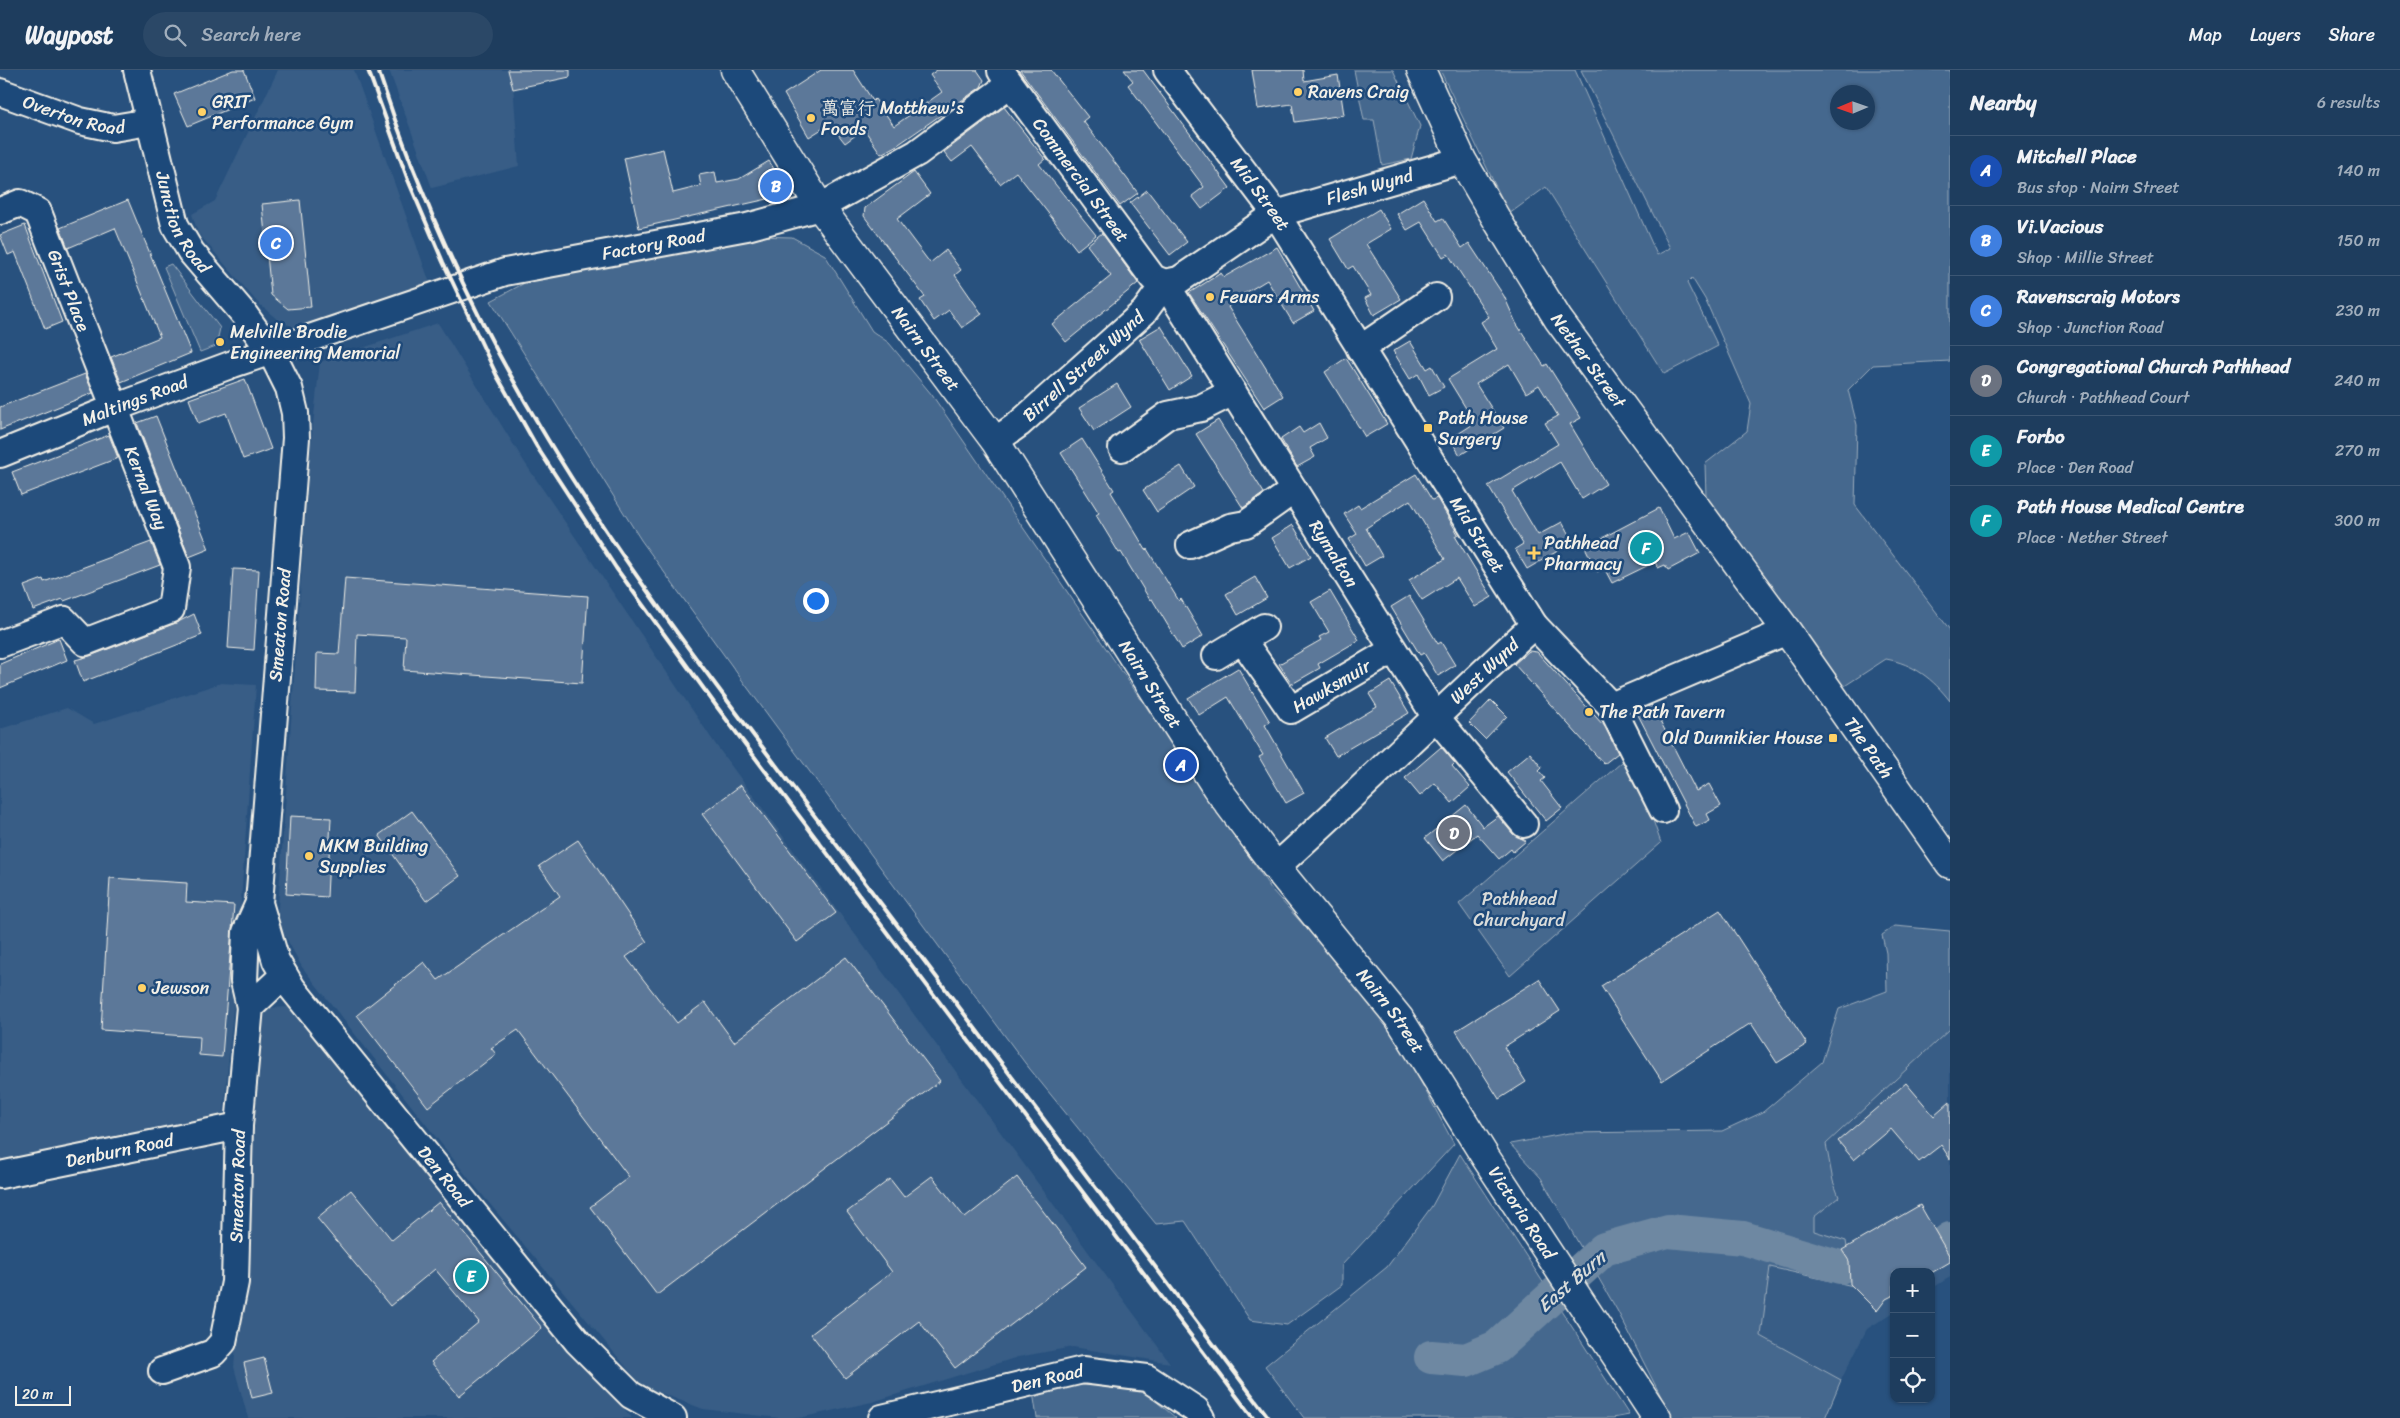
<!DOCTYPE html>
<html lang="en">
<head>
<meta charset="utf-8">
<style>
  :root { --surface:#1e3d5e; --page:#2b4867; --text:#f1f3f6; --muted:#a1aebc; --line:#3c5673; --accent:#d6ab8b }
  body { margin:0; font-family:Sriracha,"LXGW WenKai TC",sans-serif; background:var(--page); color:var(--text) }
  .controls { position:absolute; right:15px; bottom:15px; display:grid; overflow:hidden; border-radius:10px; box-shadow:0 1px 4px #0004 }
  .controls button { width:45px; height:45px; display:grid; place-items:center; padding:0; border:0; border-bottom:1px solid var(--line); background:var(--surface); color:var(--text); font:25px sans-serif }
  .compass { position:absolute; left:1830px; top:15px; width:45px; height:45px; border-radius:50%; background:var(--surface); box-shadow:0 1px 4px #0004; rotate:268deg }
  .scale { position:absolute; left:15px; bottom:12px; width:56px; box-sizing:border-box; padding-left:5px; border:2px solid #f4f1e8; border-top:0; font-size:14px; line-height:18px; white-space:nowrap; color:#f4f1e8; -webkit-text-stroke:4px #1f4a7a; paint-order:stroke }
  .you { position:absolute; left:815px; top:530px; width:18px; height:18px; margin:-12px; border:4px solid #fff; border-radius:50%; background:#1a73e8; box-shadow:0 0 0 8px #1a73e833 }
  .badge { display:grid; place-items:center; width:32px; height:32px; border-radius:50%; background:var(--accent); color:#fff; font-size:16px; font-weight:700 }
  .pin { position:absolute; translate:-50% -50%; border:2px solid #fff; box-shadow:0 1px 5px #0006 }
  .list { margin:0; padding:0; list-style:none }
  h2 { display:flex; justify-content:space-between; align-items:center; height:65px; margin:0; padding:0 20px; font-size:21px }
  h2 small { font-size:16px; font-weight:400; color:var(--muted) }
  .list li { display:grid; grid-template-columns:32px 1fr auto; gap:15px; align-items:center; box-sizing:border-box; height:70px; padding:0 20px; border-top:1px solid var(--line) }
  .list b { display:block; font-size:19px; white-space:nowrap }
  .list p { margin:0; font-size:16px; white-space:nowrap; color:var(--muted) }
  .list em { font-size:16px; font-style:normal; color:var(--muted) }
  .icon { flex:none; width:28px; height:28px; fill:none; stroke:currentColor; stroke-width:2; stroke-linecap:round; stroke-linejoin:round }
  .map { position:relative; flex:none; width:1950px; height:1348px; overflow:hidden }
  header { display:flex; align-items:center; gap:30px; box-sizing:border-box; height:70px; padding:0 25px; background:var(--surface); border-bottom:1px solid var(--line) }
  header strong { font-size:24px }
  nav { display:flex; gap:28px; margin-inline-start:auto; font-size:18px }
  .search { width:350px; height:45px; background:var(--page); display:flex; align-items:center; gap:12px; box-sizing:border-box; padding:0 18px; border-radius:28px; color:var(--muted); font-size:19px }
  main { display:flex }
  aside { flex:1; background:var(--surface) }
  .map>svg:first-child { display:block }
  .built { fill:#375d86 }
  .green { fill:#45688e; stroke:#9cacbb; fill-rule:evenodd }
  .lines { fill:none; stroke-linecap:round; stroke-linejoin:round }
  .river { stroke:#6e88a2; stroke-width:34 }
  .building { fill:#5b7899; stroke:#f4f1e8 }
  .minor-casing { stroke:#f4f1e8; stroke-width:30 }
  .major-casing { stroke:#f4f1e8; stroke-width:31 }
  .minor { stroke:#1f4a7a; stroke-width:26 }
  .major { stroke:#1f4a7a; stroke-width:28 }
  .rail { stroke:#f4f1e8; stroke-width:4 }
  .poi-dot { fill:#ffd166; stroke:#1f4a7a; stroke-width:2 }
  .labels { text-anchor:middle; stroke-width:5; stroke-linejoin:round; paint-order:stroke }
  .poi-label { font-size:18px; fill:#f4f1e8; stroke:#1f4a7a; text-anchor:start }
  .street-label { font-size:18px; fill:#f4f1e8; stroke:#1f4a7a }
  .park-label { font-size:18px; fill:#dadcda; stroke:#1f4a7a }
  .water-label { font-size:19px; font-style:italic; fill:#d9dcda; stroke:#1f4a7a }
</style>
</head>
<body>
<header>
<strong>Waypost</strong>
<div class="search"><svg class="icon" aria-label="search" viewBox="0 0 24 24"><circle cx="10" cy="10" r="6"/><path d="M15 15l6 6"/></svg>Search here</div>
<nav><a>Map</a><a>Layers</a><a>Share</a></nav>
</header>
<main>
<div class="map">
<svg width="1950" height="1348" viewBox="0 0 1950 1348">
  <rect width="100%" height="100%" fill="#28517e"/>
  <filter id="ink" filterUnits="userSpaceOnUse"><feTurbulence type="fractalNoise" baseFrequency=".02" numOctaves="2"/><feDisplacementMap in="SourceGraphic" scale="10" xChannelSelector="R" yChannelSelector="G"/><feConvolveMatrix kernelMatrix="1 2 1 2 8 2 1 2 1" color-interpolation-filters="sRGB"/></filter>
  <g filter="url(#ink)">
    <path class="built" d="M278 0H354L430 213 304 260 280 252 257 232 198 163 192 144 215 131Z
      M389 0H512L519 96 432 118Z
      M438 253 525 393 716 675 1170 1293 1073 1277 1018 1287 872 1332 799 1348H779L703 1339 642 1316 469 1109 302 897 277 851 310 382 320 292Z
      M221 613 256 615 235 918 221 1073 0 1119V659L67 638 94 654Z
      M292 937 495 1192 632 1348H248L234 1297 264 938Z
      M1950 959V1207L1931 1219V1202H1894V1242L1867 1259 1841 1310 1761 1266 1770 1196 1852 1216 1814 1161 1813 1147 1839 1127 1833 1111 1826 1074Z"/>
    <path class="green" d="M1354 0H1393L1420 56 1411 89 1382 95 1374 50H1364Z
      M1440 0H1575L1657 185 1670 178 1581 0H1950V291L1873 295 1848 320 1857 355 1855 435 1950 560V631C1933 609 1914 594 1886 589L1843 617 1732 467 1706 426 1705 394 1747 361 1751 334 1705 229 1692 208 1687 213 1718 276 1664 304 1546 117 1509 144ZM1838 22H1868V52H1838Z
      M755 166 792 167 825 185 872 261 889 273 932 325 1272 820 1349 906 1399 971 1454 1074 1342 1195V1215L1287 1255 1250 1250 1185 1151 1156 1154 1025 993 742 610 641 470 491 231 532 209Z
      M171 194 220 258 216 276 200 282 164 197Z
      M1630 685 1661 773 1510 906 1459 834Z
      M1895 856 1950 861V959L1826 1074 1833 1111 1839 1127 1814 1147V1161L1846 1171 1853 1216 1770 1197 1761 1266 1841 1310 1825 1348H1672L1617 1240 1541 1108 1510 1074 1569 1063 1722 1061 1763 1042 1822 992 1839 939 1887 921 1886 883 1882 865Z
      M1460 1084 1629 1345 1613 1348H1304L1265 1296 1387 1197 1432 1136Z
      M1078 1315H1109L1146 1323 1176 1348H1037L1033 1322Z"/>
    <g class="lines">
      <path class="river" d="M1946 1172 1950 1169
        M1431 1287 1466 1290 1497 1277 1604 1179 1668 1161 1743 1168 1840 1197"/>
    </g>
    <path class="building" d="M233 0H244L255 28 188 56 174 24Z
      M508 0H570V7L513 19Z
      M821 0H853L873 31 875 29 894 56 942 22 930 5 937 0H977L984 10 981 17 899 74 881 84 864 59 845 73 830 54 809 67 784 24Z
      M1020 0H1051L1088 47 1083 51 1138 123 1120 136Z
      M1124 0H1143L1230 118 1202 139 1192 126 1204 117 1128 15 1133 11Z
      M1252 0H1303L1304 11 1338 5 1344 45 1295 52 1292 34 1258 39Z
      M1004 37 1045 89 1039 94 1096 165 1077 180 1016 102 1000 114 972 77 952 92 944 82Z
      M663 79 673 123 701 116 699 105 715 102 717 113 739 109 769 91 790 124 639 158 624 88Z
      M914 102 930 124 897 149 930 193 946 180 961 200 955 205 982 244 962 258 949 240 934 251 920 230 925 227 864 146 865 138Z
      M1147 120 1187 172 1170 185 1130 133Z
      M1423 128 1437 151 1443 148 1462 178 1469 173 1504 226 1516 253 1544 296 1547 294 1581 348 1570 354 1606 414 1582 429 1560 392 1512 421 1538 465 1562 452 1573 472 1527 499 1515 479 1523 474 1488 416 1558 374 1545 353 1558 346 1539 315 1526 323 1509 294 1476 314 1504 358 1460 385 1450 369 1475 353 1448 309 1497 279 1481 252 1489 247 1448 184 1443 187 1421 152 1407 160 1397 144Z
      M128 130 191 283 121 312 111 287 160 267 115 158 68 178 60 158Z
      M300 130 311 237 288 239 271 225 262 134Z
      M1379 139 1391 159 1366 174 1401 229 1374 245 1365 228 1371 225 1353 196 1348 199 1330 169Z
      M25 155 62 252 45 259 15 182 8 185 0 165Z
      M1102 163 1138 213 1066 272 1052 254 1111 206 1087 175Z
      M1277 177 1314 241 1293 253 1267 210 1232 231 1233 233 1228 237 1283 326 1264 338 1189 223 1221 203 1224 207Z
      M1161 256 1192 306 1170 320 1139 269Z
      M1410 271 1427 299 1432 296 1444 317 1429 325 1418 304 1410 309 1393 281Z
      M1346 288 1387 354 1365 367 1325 302Z
      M85 304 93 323 0 360V337Z
      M245 309 271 379 243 389 226 343 198 353 189 329Z
      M1117 314 1131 337 1094 361 1079 338Z
      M156 346 209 479 189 487 137 353Z
      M1218 350 1264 423 1243 438 1196 364Z
      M1319 353 1327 368 1310 378 1315 387 1297 397 1281 369 1299 357 1303 363Z
      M109 365 118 388 21 425 12 402Z
      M1082 369 1114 420 1111 422 1146 480 1147 479 1179 531 1181 529 1203 566 1182 579 1152 529 1150 530 1121 482 1119 483 1096 445 1099 443 1061 383Z
      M1181 396 1194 417 1157 442 1143 420Z
      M1416 404 1432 430 1437 428 1442 437 1458 464 1455 466 1492 527 1475 537 1457 508 1422 530 1409 510 1445 489 1410 430 1366 458 1382 486 1365 496 1349 469 1357 464 1344 444 1358 435 1360 438Z
      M1659 438 1674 469 1689 462 1700 483 1668 500 1665 495 1658 498 1655 492 1612 513 1604 498 1597 502 1585 477Z
      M1293 455 1311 486 1290 498 1272 468Z
      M151 472 160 495 64 531 63 529 33 540 24 516 43 509 44 512Z
      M233 499 259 500 254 580 228 578Z
      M1255 507 1267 528 1238 545 1226 524Z
      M345 508 588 526 582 613 404 600 406 567 357 564 355 622 316 621 317 583 339 584Z
      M1330 521 1359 570 1318 594 1320 598 1292 614 1279 594 1321 570 1319 567 1329 562 1311 532Z
      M1409 526 1438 574 1441 572 1455 595 1438 606 1424 583 1420 585 1391 537Z
      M194 544 202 565 83 612 75 590 90 586 176 553Z
      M59 569 67 590 0 618V594Z
      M1529 581 1537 582 1605 657 1618 683 1604 694 1514 594Z
      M1238 598 1270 652 1265 655 1304 723 1286 733 1259 687 1263 685 1228 627 1199 645 1188 628Z
      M1390 611 1409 643 1336 686 1325 668 1377 637 1369 624Z
      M1491 630 1507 646 1485 669 1469 653Z
      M1652 635 1696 721 1709 714 1721 736 1707 744 1710 750 1696 757 1636 641Z
      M1441 677 1455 693 1452 696 1470 717 1452 733 1435 713 1420 726 1405 708Z
      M1530 683 1542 698 1539 701 1545 708 1541 711 1562 738 1546 751 1507 702Z
      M741 715 836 843 797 872 702 744Z
      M1466 735 1483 757 1498 746 1513 764 1526 771 1513 782 1511 779 1499 789 1477 764 1443 791 1425 768Z
      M412 741 460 806 426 831 379 765Z
      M290 746 331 748 327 827 286 824Z
      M578 770 647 872 626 887 677 953 705 932 734 972 846 887 940 1011 657 1225 590 1137 629 1107 518 960 491 978 496 984 428 1037 357 945 424 892 438 910 560 826 539 796Z
      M110 808 187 813 186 832 234 835 222 987 199 985 200 967 101 960Z
      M1720 840 1807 974 1777 993 1751 953 1662 1011 1601 916Z
      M1539 909 1560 941 1504 977 1526 1012 1499 1029 1456 961Z
      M1906 1013 1934 1046 1950 1032V1089L1941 1075 1919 1092 1891 1059 1854 1090 1838 1071Z
      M932 1106 965 1148 1017 1107 1086 1197 955 1298 919 1251 845 1308 811 1264 892 1202 847 1142 890 1109 904 1127Z
      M351 1120 392 1170 439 1132 542 1258 459 1326 431 1292 479 1252 435 1199 390 1236 317 1148Z
      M1920 1135 1950 1187V1192L1933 1202H1894V1225L1886 1229 1877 1241 1850 1214 1849 1191 1842 1180Z
      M264 1288 273 1323 252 1328 244 1293Z"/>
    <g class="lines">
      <defs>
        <g id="minor">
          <path id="s1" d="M137 0 175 155 191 182 244 244 271 282 289 318 295 343 296 368 259 833 276 891 292 918 578 1272 631 1325 673 1348"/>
          <path id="s2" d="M1167 0 1276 144 1534 555 1611 636 1663 740"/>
          <path id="s3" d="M1001 1 1153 208 1165 213"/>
          <path id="s4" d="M0 22 80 51 113 58 149 52"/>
          <path id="s5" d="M0 141 20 133 38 142 177 497 171 539 85 572 64 550 0 574"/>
          <path id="s6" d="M1165 213 1435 646 1524 754"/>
          <path id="s7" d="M1165 213 1179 210 1276 144 1462 90"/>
          <path d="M1360 279 1436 227"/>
          <path id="s8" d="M995 371 1019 354 1144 242 1165 213"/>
          <path d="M1122 378 1168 345 1201 338 1233 322"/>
          <path id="s9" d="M0 384 114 338 233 294 505 202 747 157 820 137 917 83 1010 14"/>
          <path d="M1190 475 1230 457 1246 454 1294 420"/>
          <path id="s10" d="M1243 571 1291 640 1393 580"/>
          <path d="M1216 586 1264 557"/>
          <path d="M1611 636 1787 561"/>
          <path id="s11" d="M1276 797C1364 718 1447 634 1534 555"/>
          <path d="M250 937 244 911 246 862 259 833"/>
          <path id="s12" d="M0 1105 239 1056"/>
          <path id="s13" d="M162 1301 213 1283 223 1272 235 1212 239 1056 250 937 284 905"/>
          <path id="s14" d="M882 1348 1083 1300 1147 1308 1196 1340 1201 1348"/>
        </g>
        <g id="major">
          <path id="s15" d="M735 0 820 137 995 371 1216 717 1276 797 1399 948 1486 1088 1657 1348"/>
          <path id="s16" d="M1421 0 1462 90 1497 150 1558 249 1787 561 1950 794"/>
        </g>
      </defs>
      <use href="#minor" class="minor-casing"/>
      <use href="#major" class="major-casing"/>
      <use href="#minor" class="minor"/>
      <use href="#major" class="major"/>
      <path class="rail" d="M368 0 408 110 443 192 497 306 537 377 616 498 717 637 1253 1348
        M378 0C420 129 477 254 548 370 638 519 747 656 851 794 991 979 1130 1163 1269 1348"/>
    </g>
  </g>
  <g class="poi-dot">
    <circle cx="1298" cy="22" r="5"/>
    <circle cx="202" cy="42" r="5"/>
    <circle cx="811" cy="48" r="5"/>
    <circle cx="1210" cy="227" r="5"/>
    <circle cx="220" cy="272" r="5"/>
    <rect x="1423" y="353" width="10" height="10" rx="2.5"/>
    <path d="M1531.5 475.5h5v5h5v5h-5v5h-5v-5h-5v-5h5z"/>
    <circle cx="1589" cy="642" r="5"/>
    <rect x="1828" y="663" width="10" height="10" rx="2.5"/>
    <circle cx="309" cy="786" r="5"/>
    <circle cx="142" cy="918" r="5"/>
  </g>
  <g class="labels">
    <g class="poi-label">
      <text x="1308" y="28">Ravens Craig</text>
      <text x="212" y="38">GRIT<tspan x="212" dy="21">Performance Gym</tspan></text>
      <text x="821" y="44">萬富行 Matthew's<tspan x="821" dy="21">Foods</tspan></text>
      <text x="1220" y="233">Feuars Arms</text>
      <text x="230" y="268">Melville Brodie<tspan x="230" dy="21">Engineering Memorial</tspan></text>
      <text x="1438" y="354">Path House<tspan x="1438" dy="21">Surgery</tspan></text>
      <text x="1544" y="479">Pathhead<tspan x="1544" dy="21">Pharmacy</tspan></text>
      <text x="1599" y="648">The Path Tavern</text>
      <text x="1823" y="674" text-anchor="end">Old Dunnikier House</text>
      <text x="319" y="782">MKM Building<tspan x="319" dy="21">Supplies</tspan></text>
      <text x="152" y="924">Jewson</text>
    </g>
    <g class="street-label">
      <text dy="6" stroke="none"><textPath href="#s4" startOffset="78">Overton Road</textPath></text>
      <text dy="6" stroke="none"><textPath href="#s3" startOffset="135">Commercial Street</textPath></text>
      <text dy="6" stroke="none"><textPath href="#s7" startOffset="229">Flesh Wynd</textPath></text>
      <text dy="6" stroke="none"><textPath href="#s2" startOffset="155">Mid Street</textPath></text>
      <text dy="6" stroke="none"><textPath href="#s1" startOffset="160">Junction Road</textPath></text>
      <text dy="6" stroke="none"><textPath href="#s9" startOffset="688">Factory Road</textPath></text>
      <text dy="6" stroke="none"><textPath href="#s5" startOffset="126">Grist Place</textPath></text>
      <text dy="6" stroke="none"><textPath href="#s15" startOffset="338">Nairn Street</textPath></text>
      <text dy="6" stroke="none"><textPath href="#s16" startOffset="336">Nether Street</textPath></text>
      <text dy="6" stroke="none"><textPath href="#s8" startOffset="116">Birrell Street Wynd</textPath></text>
      <text dy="6" stroke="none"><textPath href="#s9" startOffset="145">Maltings Road</textPath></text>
      <text dy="6" stroke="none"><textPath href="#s5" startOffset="338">Kernal Way</textPath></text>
      <text dy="6" stroke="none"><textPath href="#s2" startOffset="559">Mid Street</textPath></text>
      <text dy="6" stroke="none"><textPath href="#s6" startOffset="319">Rymalton</textPath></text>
      <text transform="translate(280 555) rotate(-85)" y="6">Smeaton Road</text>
      <text dy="6" stroke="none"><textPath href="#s11" startOffset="286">West Wynd</textPath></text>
      <text dy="6" stroke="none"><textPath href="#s10" startOffset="131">Hawksmuir</textPath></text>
      <text dy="6" stroke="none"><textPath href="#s15" startOffset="742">Nairn Street</textPath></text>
      <text dy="6" stroke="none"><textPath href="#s16" startOffset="814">The Path</textPath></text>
      <text dy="6" stroke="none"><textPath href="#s15" startOffset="1148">Nairn Street</textPath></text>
      <text dy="6" stroke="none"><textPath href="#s12" startOffset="122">Denburn Road</textPath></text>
      <text dy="6" stroke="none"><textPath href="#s1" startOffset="1211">Den Road</textPath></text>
      <text dy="6" stroke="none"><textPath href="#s13" startOffset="226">Smeaton Road</textPath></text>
      <text dy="6" stroke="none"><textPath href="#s15" startOffset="1389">Victoria Road</textPath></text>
      <text dy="6" stroke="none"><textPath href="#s14" startOffset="170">Den Road</textPath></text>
    </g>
    <g class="park-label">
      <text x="1519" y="835">Pathhead<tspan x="1519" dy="21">Churchyard</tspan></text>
    </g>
    <g class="water-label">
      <text transform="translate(1571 1211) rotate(-41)" y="7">East Burn</text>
    </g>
  </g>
</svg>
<div class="controls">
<button>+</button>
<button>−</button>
<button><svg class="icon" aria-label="locate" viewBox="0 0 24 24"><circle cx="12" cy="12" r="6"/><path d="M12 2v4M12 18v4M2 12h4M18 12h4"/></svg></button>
</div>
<svg class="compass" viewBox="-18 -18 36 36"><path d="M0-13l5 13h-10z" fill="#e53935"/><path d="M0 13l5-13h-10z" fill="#a1aebc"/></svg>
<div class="scale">20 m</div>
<div class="you"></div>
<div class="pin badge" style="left:1181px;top:695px;background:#1a4fb4">A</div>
<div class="pin badge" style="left:776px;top:116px;background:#3f7fe0">B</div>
<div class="pin badge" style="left:276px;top:173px;background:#3f7fe0">C</div>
<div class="pin badge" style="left:1454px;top:763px;background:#6b7280">D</div>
<div class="pin badge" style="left:471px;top:1206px;background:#0f9aa8">E</div>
<div class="pin badge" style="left:1646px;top:478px;background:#0f9aa8">F</div>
</div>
<aside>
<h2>Nearby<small>6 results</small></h2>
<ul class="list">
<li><span class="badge" style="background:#1a4fb4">A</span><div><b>Mitchell Place</b><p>Bus stop · Nairn Street</p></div><em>140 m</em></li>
<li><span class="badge" style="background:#3f7fe0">B</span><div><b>Vi.Vacious</b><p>Shop · Millie Street</p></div><em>150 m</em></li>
<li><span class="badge" style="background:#3f7fe0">C</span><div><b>Ravenscraig Motors</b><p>Shop · Junction Road</p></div><em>230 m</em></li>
<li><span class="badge" style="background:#6b7280">D</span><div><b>Congregational Church Pathhead</b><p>Church · Pathhead Court</p></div><em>240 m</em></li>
<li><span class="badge" style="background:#0f9aa8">E</span><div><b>Forbo</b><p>Place · Den Road</p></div><em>270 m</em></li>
<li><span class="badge" style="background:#0f9aa8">F</span><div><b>Path House Medical Centre</b><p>Place · Nether Street</p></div><em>300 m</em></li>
</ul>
</aside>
</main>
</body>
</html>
